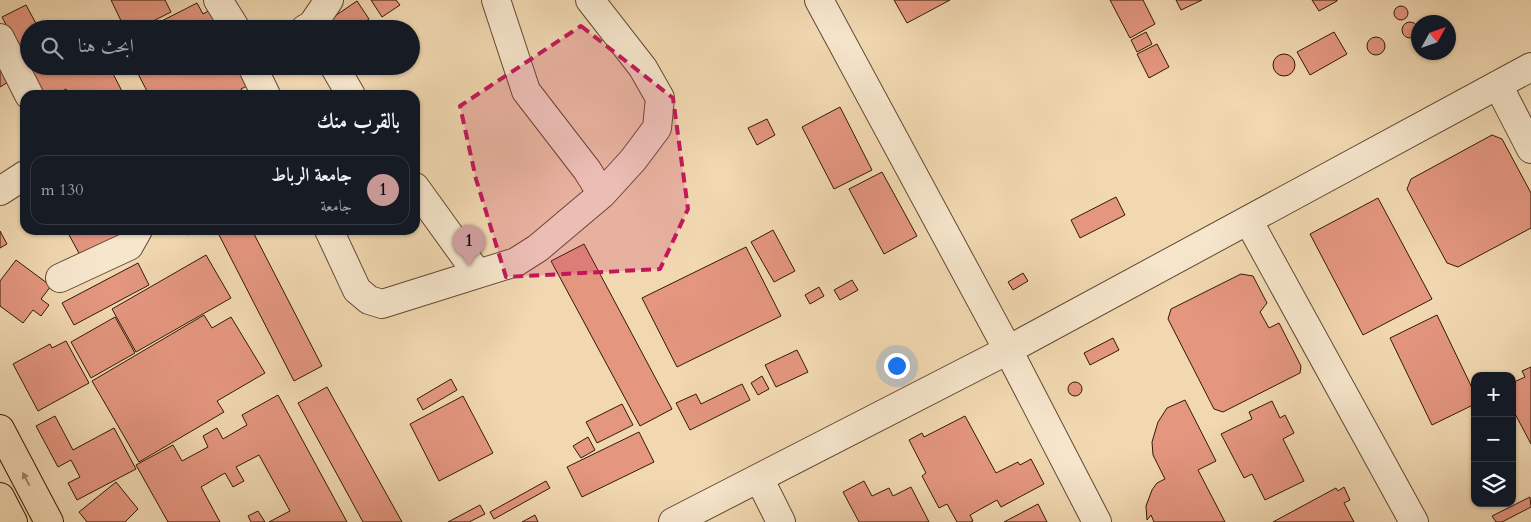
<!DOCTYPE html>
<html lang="ar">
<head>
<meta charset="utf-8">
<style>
  :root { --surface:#171b24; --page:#242831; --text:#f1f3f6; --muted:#9ea1a6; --line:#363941; --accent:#c59692 }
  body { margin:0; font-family:Cardo,Amiri,serif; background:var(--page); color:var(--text); direction:rtl }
  .controls { position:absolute; right:15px; bottom:15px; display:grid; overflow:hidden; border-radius:10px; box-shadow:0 1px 4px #0004 }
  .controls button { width:45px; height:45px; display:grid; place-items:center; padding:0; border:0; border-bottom:1px solid var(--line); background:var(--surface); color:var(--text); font:25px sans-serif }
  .compass { position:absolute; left:1411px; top:15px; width:45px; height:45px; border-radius:50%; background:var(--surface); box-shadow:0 1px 4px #0004; rotate:50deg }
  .you { position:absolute; left:896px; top:365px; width:18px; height:18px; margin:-12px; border:4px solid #fff; border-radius:50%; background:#1a73e8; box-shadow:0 0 0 8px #1a73e833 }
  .badge { display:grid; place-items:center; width:32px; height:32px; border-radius:50%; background:var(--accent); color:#111; font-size:16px; font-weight:700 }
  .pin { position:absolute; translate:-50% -41px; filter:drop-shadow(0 1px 2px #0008) }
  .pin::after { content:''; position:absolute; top:26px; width:18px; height:15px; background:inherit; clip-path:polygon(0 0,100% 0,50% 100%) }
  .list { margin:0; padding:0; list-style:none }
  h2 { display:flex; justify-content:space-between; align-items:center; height:65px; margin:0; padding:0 20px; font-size:21px }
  h2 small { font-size:16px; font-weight:400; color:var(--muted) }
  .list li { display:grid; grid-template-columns:32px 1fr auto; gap:15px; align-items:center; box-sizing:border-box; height:70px; margin:0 10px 10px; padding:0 10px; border:1px solid var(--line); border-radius:15px }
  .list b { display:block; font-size:19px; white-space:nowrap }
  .list p { margin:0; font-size:16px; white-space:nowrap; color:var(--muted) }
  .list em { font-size:16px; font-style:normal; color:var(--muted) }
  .icon { flex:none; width:28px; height:28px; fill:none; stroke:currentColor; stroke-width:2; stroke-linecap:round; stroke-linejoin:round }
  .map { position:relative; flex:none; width:1531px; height:522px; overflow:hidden; direction:ltr }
  .search { position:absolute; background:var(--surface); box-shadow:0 1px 4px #0004; left:20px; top:20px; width:400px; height:55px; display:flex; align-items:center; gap:12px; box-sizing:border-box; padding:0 18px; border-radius:28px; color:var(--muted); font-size:19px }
  .panel { position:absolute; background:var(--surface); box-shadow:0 1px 4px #0004; left:20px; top:90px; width:400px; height:145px; border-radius:15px; direction:rtl }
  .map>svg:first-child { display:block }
  .building { fill:#e4967f; stroke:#321909 }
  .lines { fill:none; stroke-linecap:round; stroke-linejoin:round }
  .minor-casing { stroke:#624933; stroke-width:30 }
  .major-casing { stroke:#321909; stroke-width:30 }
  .minor { stroke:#f6e6cc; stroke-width:28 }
  .major { stroke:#f1d8b1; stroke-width:28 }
  .oneway { fill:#9b8265 }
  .marked { fill:#c2185b; fill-opacity:0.2; stroke:#c2185b; stroke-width:4; stroke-dasharray:10 6; stroke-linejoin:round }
</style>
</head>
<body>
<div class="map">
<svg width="1531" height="522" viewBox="0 0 1531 522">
  <rect width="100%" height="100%" fill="#f1d8b1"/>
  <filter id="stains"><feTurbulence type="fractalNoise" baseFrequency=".004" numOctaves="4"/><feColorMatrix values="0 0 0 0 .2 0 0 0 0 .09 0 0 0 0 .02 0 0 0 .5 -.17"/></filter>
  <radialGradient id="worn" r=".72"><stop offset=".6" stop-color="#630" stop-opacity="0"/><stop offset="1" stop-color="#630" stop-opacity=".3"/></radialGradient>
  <path class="building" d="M111 0H165L171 12 137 29H125Z
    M371 0H396L400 5 382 17Z
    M894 0H950L907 23Z
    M1110 0H1143L1155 24 1130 38Z
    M1176 0H1202L1181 10Z
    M1312 0H1337V1L1319 11Z
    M357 1 369 19 354 29H335L329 20Z
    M197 3 203 14 210 10 220 29H146Z
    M26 5 39 29H29V66H109L124 95H69L66 89 55 95H42L2 17Z
    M1394 13a7 7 0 1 1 14 0a7 7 0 1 1-14 0Z
    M1402 30a8 8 0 1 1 16 0a8 8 0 1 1-16 0Z
    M1146 32 1152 44 1137 52 1131 40Z
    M1334 32 1347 54 1310 75 1297 52Z
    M1367 46a9 9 0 1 1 18 0a9 9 0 1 1-18 0Z
    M1157 44 1169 67 1149 78 1137 54Z
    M1273 65a11 11 0 1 1 22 0a11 11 0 1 1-22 0Z
    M0 55 13 79 0 87Z
    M134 66H239L249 85 241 89 244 95H149Z
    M840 107 872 170 834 189 802 127Z
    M767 119 775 135 757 145 748 128Z
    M1492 135 1502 139 1531 193V228L1458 267 1447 263 1407 189 1411 179Z
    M882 172 917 236 884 254 849 189Z
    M1116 197 1125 215 1080 238 1071 220Z
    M1378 198 1432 299 1363 335 1310 234Z
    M73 230H120L122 234 80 255 68 233Z
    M186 230H197L188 235Z
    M252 230 322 366 294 381 217 231Z
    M773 230 795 271 774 282 751 242Z
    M0 231 7 244 0 248Z
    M584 244 672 409 640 426 551 261Z
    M746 247 781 316 677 367 642 298Z
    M206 255 231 298 136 352 112 309Z
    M16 260 51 286 41 299 49 305 41 316 33 310 23 323 0 306V281Z
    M138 263 149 285 74 325 62 303Z
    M1023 273 1028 281 1013 290 1008 282Z
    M1241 274 1253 276 1267 303 1260 312 1269 328 1279 323 1301 366 1300 373 1223 412 1214 409 1168 319 1171 309Z
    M852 280 858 290 840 300 834 290Z
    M819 287 824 296 810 304 805 295Z
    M204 315 212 328 231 317 265 373 217 401 224 412 139 462 92 381Z
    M1437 315 1475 394V404L1432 425 1390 338Z
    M115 317 135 353 91 378 71 342Z
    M1113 338 1119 350 1090 365 1084 353Z
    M66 341 89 383 38 411 13 364 50 344 52 348Z
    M797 350 808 372 776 387 765 365Z
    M1531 367V444L1512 408V383L1525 377 1522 371Z
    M762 376 769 389 758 395 751 383Z
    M451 379 457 390 423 410 417 399Z
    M1068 389a7 7 0 1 1 14 0a7 7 0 1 1-14 0Z
    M742 384 750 400 690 430 676 403 696 394 701 404Z
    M327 387 402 522H363L298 403Z
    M278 395 347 522H269L290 511 259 455 236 467 244 481 233 487 225 473 201 487 220 522H168L136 465 173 445 182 461 208 447 203 436 217 428 223 439 247 425 242 415Z
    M463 396 493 453 439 481 410 424Z
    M1185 400 1216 461 1198 470 1225 522H1154L1151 515 1147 520 1146 506 1152 490 1157 483 1165 479 1153 455 1152 442 1158 422 1167 408Z
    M1272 401 1280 418 1285 415 1294 433 1283 439 1304 481 1265 500 1252 474 1244 478 1221 434 1252 419 1249 412Z
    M622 404 633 425 597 443 586 422Z
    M55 416 73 450 114 428 136 469 77 500 68 483 80 477 71 460 58 467 36 426Z
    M965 416 996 473 1018 462 1020 465 1031 459 1044 484 1001 507 997 500 970 515 973 521 970 522H957L947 504 939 508 922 476 926 473 909 440 922 433 924 437Z
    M639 432 654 462 582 497 567 467Z
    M588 437 595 450 581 458 573 446Z
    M546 481 550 488 494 519 490 512Z
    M864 481 872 496 889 488 893 496 911 487 929 522H859L843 492Z
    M116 482 138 509 125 522H87L79 512Z
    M1344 487 1350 500 1344 503 1354 522H1273L1336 488 1338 491Z
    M1530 497 1531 507 1502 522H1496L1492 516Z
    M1038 504 1047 522H1004Z
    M480 505 485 514 469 522H448Z
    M258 511 265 522H251L248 516Z
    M535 515 538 522H522Z"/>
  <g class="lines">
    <defs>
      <path id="minor" d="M218 0 236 29
        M496 0 526 91 587 170 602 194
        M819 0 1008 350 1097 522
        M305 29 312 25 329 0
        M0 38 29 95
        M252 66 266 95
        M334 66 351 95
        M1498 85 1531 149
        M415 187 477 273
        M0 191 25 175
        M1248 220 1414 522
        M329 230 357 290 369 300 382 304 516 262 538 248 602 194 633 160 657 128 660 98 643 68 590 0
        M60 278 129 246 138 230
        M759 478 781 522
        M673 522 1008 350 1531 67"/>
      <path id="major" d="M0 429 49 522
        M0 497 13 522"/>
    </defs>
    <use href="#minor" class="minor-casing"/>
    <use href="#major" class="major-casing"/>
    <use href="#minor" class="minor"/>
    <use href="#major" class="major"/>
  </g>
  <defs><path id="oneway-solid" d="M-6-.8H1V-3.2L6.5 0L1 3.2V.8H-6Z" transform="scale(1.25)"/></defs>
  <use class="oneway" href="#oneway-solid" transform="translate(26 479) rotate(-118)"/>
  <path class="marked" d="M581 26 673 98 688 209 660 269 506 277 476 179 460 106Z"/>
  <rect width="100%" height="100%" filter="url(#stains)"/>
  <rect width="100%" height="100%" fill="url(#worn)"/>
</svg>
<div class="controls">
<button>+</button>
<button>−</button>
<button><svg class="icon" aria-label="layers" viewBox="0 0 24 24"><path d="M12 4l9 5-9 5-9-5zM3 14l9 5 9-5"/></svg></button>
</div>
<svg class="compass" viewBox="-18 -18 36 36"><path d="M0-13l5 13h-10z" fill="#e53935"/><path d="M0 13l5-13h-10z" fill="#9ea1a6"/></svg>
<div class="you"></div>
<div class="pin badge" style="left:469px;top:266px">1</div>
<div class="search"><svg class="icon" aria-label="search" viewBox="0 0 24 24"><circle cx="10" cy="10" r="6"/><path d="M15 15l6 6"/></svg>ابحث هنا</div>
<section class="panel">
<h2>بالقرب منك<small></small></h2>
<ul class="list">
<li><span class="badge">1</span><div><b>جامعة الرباط</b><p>جامعة</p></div><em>130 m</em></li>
</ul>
</section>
</div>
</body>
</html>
